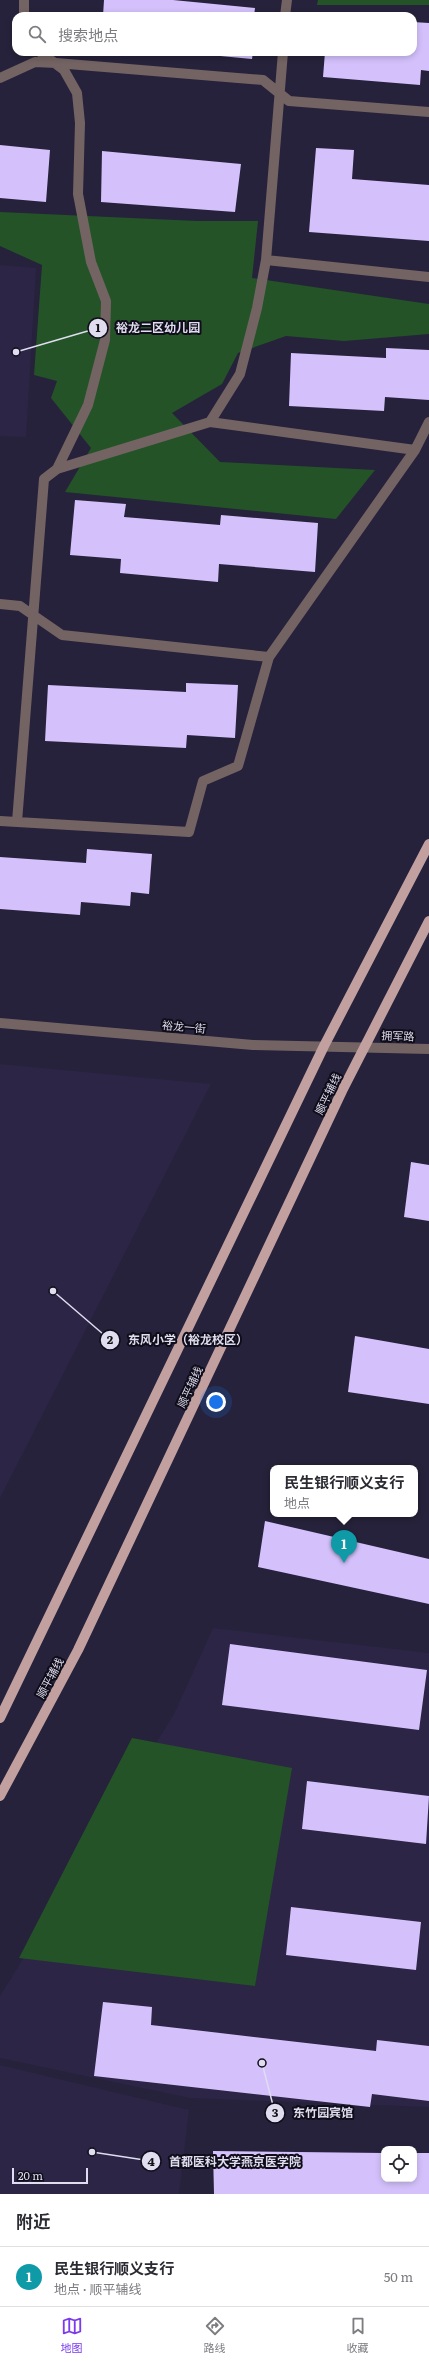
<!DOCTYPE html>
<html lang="zh">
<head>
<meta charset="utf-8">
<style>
  :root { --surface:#fff; --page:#f7f7f7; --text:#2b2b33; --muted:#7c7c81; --line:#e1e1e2; --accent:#7c3aed }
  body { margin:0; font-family:Literata,"Noto Sans SC",serif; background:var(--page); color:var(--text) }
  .controls { position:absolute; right:12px; bottom:12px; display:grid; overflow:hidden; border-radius:8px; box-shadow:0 2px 6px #0003 }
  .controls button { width:36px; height:36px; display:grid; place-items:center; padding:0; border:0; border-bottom:1px solid var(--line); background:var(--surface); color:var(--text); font:20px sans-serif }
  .scale { position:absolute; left:12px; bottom:10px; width:76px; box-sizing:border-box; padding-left:4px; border:2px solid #dfddef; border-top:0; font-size:11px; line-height:14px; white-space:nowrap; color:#dfddef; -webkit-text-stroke:3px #0f0d19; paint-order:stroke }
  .you { position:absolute; left:216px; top:1402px; width:14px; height:14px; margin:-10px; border:3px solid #fff; border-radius:50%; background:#1a73e8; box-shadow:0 0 0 6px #1a73e833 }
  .badge { display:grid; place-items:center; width:26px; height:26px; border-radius:50%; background:var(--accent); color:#fff; font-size:13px; font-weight:700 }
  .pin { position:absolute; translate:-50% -33px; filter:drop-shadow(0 1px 2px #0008) }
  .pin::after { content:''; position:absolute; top:21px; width:14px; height:12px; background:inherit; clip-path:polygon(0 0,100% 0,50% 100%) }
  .popup { position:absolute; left:270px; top:1465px; width:148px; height:52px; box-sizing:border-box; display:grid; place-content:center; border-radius:8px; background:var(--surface); filter:drop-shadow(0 1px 3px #0005); font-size:13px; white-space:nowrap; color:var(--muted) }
  .popup b { font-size:15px; color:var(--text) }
  .popup::after { content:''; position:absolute; left:50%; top:100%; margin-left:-8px; border:8px solid transparent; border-top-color:var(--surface) }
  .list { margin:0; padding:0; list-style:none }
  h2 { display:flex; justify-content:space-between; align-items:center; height:52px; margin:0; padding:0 16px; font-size:17px }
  h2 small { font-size:13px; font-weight:400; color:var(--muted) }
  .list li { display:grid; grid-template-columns:26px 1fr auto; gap:12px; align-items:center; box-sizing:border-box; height:60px; padding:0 16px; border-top:1px solid var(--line) }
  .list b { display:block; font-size:15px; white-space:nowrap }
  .list p { margin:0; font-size:13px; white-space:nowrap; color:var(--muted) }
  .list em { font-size:13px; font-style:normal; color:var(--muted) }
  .icon { flex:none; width:22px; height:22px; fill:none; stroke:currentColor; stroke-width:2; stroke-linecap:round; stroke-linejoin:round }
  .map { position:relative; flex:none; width:429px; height:2194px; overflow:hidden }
  .search { position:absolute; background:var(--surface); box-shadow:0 2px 6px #0003; left:12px; right:12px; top:12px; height:44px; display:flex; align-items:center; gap:10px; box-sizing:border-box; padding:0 14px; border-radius:12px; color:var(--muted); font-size:15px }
  .sheet { height:112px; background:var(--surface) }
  nav { display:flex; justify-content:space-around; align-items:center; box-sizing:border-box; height:56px; border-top:1px solid var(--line); background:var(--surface); font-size:11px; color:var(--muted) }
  nav a { display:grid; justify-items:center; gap:2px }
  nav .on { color:var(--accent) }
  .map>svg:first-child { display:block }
  .built { fill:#2c2545 }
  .green { fill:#245327 }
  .building { fill:#d4c1fc }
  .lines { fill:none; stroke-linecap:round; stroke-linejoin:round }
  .minor { stroke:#746363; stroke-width:10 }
  .major { stroke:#c2a0a0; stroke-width:10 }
  .labels { text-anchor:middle; stroke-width:4; stroke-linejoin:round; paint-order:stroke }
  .street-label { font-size:11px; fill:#dfddef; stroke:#0f0d19 }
  .leader { fill:none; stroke:#dfddef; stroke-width:1.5 }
  .callout-dot { fill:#dfddef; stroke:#0f0d19; stroke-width:1.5 }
  .mark-label { font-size:12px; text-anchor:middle; font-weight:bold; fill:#111 }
  .callout-label { font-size:12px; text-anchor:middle; font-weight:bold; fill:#dfddef; stroke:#0f0d19; stroke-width:4; stroke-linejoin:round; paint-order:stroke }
</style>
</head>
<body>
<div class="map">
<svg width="429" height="2194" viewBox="0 0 429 2194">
  <rect width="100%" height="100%" fill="#26223b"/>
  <path class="built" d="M0 265 36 268 26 437 0 436Z
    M0 1064 211 1084 0 1498Z
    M213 1628 429 1653V2107L190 2098 0 2058V1996L174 1714Z
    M0 2065 189 2110 179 2194H0Z"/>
  <path class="green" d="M318 0H429V5H317Z
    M0 212 197 221H258L252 278 429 304V334L344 341 286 336 238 353 222 384 172 413 220 462 375 470 336 519 65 492 91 448 51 398 57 381 34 375 42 265 0 246Z
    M132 1738 292 1768 255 1986 19 1958Z"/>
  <path class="building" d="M104 0H173L255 8 254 16H103Z
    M413 22 429 23V71L421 70 420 85 323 77 325 52H413Z
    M178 52H253L252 59Z
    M0 145 50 150 46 202 0 198Z
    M316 148 354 150 352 179 429 185V241L309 232Z
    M102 151 241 164 235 212 101 202Z
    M386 348 429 350V400L385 397 384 411 289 406 291 353 386 358Z
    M75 500 126 504 124 517 220 525 221 515 318 523 315 572 219 564 218 582 120 573 121 559 70 555Z
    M186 683 238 685 235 738 187 735 186 748 45 741 48 685 186 692Z
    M87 849 152 854 149 894 131 892 130 906 81 902 80 915 0 909V857L86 863Z
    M411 1162 429 1165V1221L404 1217Z
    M355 1336 429 1349V1404L348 1392Z
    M265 1521 429 1559V1604L258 1567Z
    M230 1644 427 1670 419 1730 222 1705Z
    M307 1781 429 1796 426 1844 302 1829Z
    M291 1907 421 1922 416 1970 286 1955Z
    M103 2002 152 2007 151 2025 376 2051 377 2040 429 2046V2101L372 2094 370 2107 94 2076Z
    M213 2151 384 2153V2179H414V2153H429V2194H214Z"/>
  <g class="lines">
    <path class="minor" d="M24 16V0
      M285 16 287 0
      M40 52 64 70 77 93 80 123 78 194 91 262 106 301 105 340 88 405 57 469
      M0 78 35 62 56 63 263 80 289 101 429 112
      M266 260 429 277
      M210 422 415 450 269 657
      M415 450 429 422
      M0 604 20 606 62 635 269 657 238 766 203 781 189 832 0 821
      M17 822 44 479 57 469 210 422 240 374 257 308 266 260 283 52
      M0 1023 253 1045 429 1049"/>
    <path class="major" d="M0 1718 324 1046 429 844
      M0 1796 78 1650 342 1091 429 921"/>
  </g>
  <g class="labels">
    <g class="street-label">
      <text transform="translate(184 1027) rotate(5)" y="4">裕龙一街</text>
      <text transform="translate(398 1036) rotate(2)" y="4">拥军路</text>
      <text transform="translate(328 1094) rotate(-64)" y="4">顺平辅线</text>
      <text transform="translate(190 1387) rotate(-65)" y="4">顺平辅线</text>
      <text transform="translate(50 1678) rotate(-62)" y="4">顺平辅线</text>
    </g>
  </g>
  <path class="leader" d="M16 352L98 328M53 1291L110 1340M262 2063L275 2113M92 2152L151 2161"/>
  <g class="callout-dot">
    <circle cx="16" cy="352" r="4"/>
    <circle cx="53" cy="1291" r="4"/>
    <circle cx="262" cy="2063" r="4"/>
    <circle cx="92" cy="2152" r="4"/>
    <circle cx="98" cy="328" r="10"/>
    <circle cx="110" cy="1340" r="10"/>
    <circle cx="275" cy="2113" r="10"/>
    <circle cx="151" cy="2161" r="10"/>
  </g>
  <g class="mark-label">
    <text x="98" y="332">1</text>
    <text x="110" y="1344">2</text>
    <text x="275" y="2117">3</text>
    <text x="151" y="2166">4</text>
  </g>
  <g class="callout-label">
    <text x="158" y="332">裕龙二区幼儿园</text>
    <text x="188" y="1344">东风小学（裕龙校区）</text>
    <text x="323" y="2117">东竹园宾馆</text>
    <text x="235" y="2166">首都医科大学燕京医学院</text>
  </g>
</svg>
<div class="controls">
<button><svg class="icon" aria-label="locate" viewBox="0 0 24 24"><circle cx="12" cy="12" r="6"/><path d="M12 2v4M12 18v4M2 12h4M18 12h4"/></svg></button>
</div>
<div class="scale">20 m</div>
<div class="you"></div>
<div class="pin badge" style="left:344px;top:1563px;background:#0f9aa8">1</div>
<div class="popup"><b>民生银行顺义支行</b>地点</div>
<div class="search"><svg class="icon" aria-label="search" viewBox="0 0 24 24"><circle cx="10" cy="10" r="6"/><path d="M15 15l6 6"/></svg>搜索地点</div>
</div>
<section class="sheet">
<h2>附近<small></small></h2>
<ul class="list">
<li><span class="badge" style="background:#0f9aa8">1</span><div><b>民生银行顺义支行</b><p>地点 · 顺平辅线</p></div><em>50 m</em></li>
</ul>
</section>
<nav>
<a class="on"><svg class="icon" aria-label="map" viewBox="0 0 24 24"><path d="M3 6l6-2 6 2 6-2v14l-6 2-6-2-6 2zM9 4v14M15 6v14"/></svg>地图</a>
<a><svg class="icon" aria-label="directions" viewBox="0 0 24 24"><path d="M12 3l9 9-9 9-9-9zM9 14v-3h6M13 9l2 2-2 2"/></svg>路线</a>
<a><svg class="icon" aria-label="saved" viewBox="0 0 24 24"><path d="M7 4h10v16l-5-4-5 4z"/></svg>收藏</a>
</nav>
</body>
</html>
